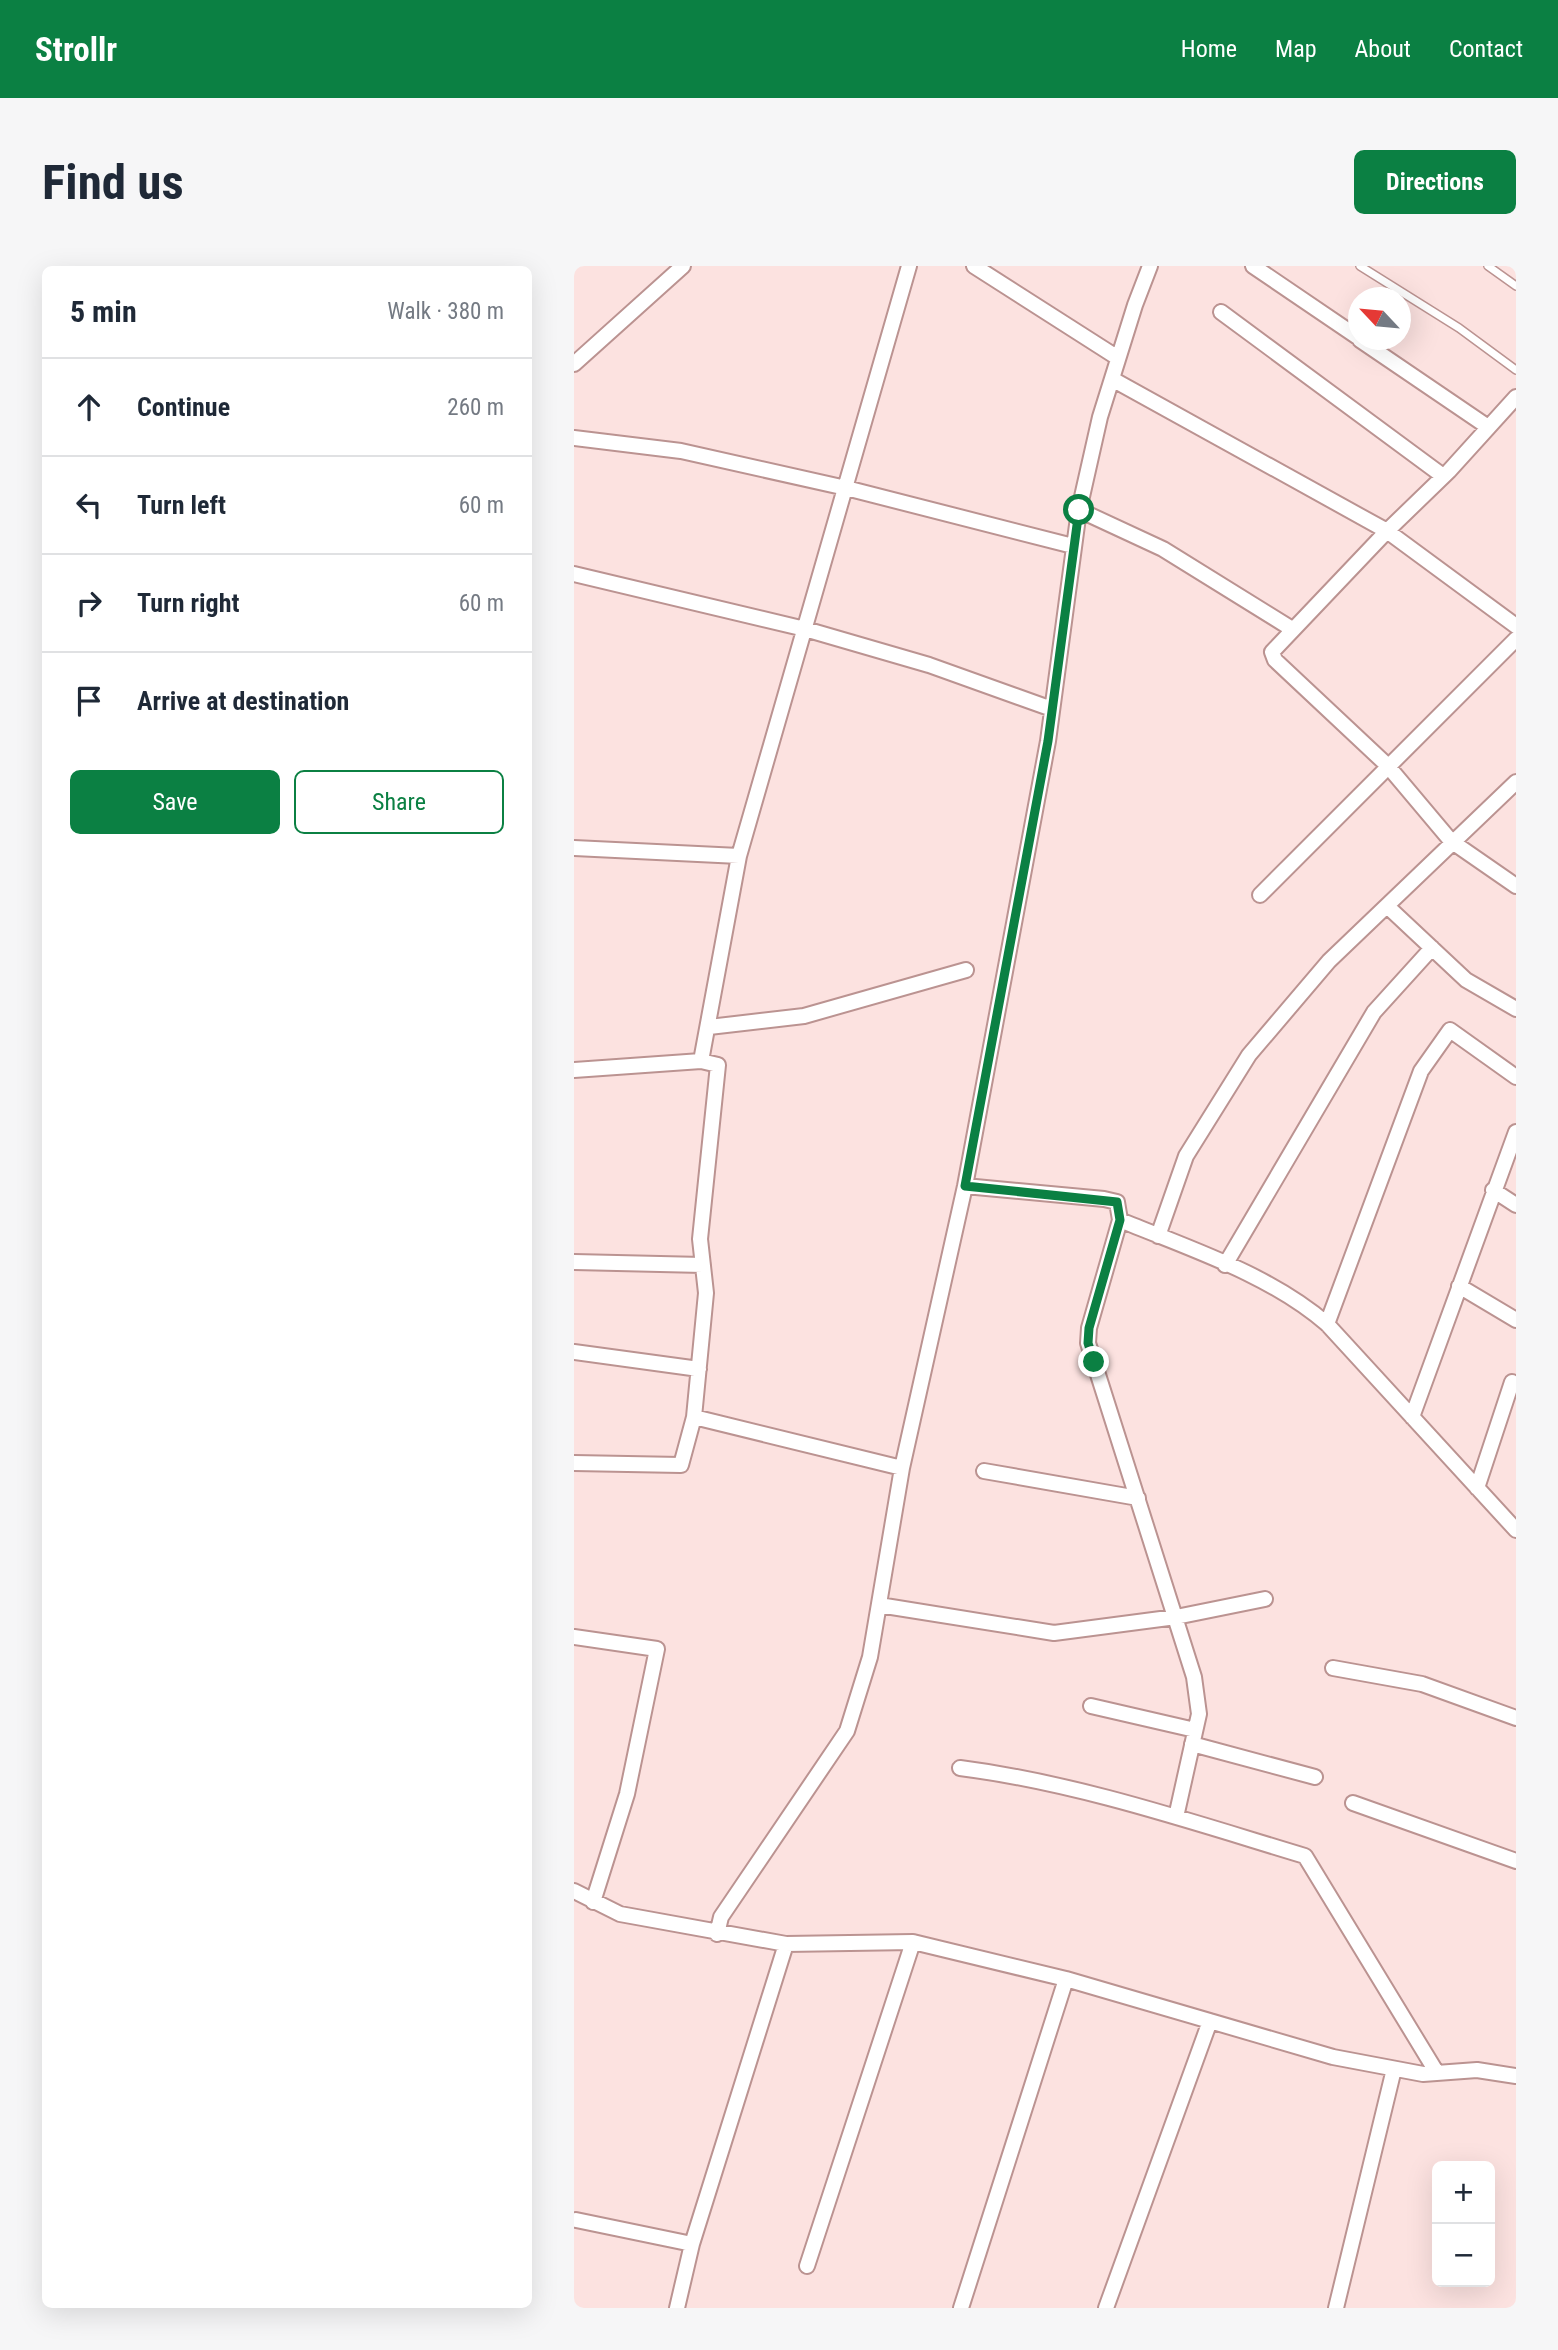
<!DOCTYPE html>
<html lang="en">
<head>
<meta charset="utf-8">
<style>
  :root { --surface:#fff; --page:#f6f6f7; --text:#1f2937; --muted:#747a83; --line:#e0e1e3; --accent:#0b8043 }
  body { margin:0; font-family:"Roboto Condensed",sans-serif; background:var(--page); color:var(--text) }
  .controls { position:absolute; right:21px; bottom:21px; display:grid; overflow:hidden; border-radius:10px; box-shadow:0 7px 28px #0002 }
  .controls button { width:63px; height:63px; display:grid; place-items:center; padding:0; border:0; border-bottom:2px solid var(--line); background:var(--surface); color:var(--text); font:35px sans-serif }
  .compass { position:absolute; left:774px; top:21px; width:63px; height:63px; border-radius:50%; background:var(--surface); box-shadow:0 7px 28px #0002; rotate:296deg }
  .stop { position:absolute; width:21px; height:21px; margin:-16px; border:5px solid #0b8043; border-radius:50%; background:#fff }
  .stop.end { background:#0b8043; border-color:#fff; box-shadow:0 2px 7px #0008 }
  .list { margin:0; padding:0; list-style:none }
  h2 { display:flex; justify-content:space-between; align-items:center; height:91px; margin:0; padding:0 28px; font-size:30px }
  h2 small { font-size:23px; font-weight:400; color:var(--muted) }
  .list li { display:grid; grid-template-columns:46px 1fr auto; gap:21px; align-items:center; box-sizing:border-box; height:98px; padding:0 28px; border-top:2px solid var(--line) }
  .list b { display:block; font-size:26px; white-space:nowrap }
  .list em { font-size:23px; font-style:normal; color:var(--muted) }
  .actions { display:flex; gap:14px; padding:21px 28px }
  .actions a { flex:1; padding:16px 0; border:2px solid var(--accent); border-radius:10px; text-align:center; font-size:24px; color:var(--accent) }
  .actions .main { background:var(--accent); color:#fff }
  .icon { flex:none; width:38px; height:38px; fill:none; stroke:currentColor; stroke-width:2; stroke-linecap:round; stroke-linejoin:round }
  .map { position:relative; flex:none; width:942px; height:2042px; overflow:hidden; border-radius:10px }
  header { display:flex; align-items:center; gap:42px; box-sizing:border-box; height:98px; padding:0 35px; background:var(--accent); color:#fff }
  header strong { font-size:33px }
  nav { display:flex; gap:38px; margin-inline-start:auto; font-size:24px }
  .intro { display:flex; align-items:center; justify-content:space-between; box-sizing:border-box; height:168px; padding:0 42px }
  h1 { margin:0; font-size:49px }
  .button { padding:18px 32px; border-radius:10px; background:var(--accent); color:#fff; font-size:24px; font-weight:700 }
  main { display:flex; gap:42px; padding:0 42px }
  aside { flex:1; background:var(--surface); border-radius:10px; box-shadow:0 7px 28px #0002 }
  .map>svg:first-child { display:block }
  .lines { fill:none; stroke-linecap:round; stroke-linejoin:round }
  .lane-casing { stroke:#bb9391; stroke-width:10 }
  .street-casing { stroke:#bb9391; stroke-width:18 }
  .lane { stroke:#fff; stroke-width:7 }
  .street { stroke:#fff; stroke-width:14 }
  .route { stroke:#0b8043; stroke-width:9 }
</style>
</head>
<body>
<header>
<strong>Strollr</strong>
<nav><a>Home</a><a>Map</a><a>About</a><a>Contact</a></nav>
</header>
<div class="intro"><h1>Find us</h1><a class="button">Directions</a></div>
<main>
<aside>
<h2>5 min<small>Walk · 380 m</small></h2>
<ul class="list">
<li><svg class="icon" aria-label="ahead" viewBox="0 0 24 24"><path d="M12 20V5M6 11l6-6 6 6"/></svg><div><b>Continue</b></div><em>260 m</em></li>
<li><svg class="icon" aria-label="left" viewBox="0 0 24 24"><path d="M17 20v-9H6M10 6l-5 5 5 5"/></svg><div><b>Turn left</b></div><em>60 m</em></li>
<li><svg class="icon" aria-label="right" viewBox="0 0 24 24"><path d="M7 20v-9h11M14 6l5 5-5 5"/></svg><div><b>Turn right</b></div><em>60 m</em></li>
<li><svg class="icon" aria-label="arrive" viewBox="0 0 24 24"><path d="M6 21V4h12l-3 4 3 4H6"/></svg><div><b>Arrive at destination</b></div></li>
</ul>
<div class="actions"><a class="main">Save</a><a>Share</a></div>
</aside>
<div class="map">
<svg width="942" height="2042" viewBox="0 0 942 2042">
  <rect width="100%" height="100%" fill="#fce2e0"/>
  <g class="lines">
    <defs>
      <path id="lane" d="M786 0 885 62 942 104
        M914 0 942 20"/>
      <path id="street" d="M400 0 544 92
        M679 0 785 72
        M647 46 869 210
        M786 74 914 161
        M0 98 109 0
        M538 113 813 265 942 360
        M942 131 875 205 813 265 698 386 701 394 813 499 877 575 942 620
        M0 172 107 185 272 222 499 280
        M505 244 589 283 718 363
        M0 308 231 363 355 399 478 443
        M0 582 165 590
        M686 629 942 373
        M813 640 892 714 942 743
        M135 761 230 750 392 704
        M127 795 165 590 335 0
        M0 804 127 795 144 799 126 973 132 1027 120 1151 328 1202
        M391 920 530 933 543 936 546 954 515 1062 514 1077 620 1411 625 1448 602 1551
        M919 924 942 939
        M546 954C616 983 695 1008 753 1058L942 1264
        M584 970 612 890 675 789 755 695 942 516
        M0 996 129 999
        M651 999 800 746 858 682
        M885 1020 942 1054
        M753 1058 847 805 876 764 942 811
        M0 1086 125 1103
        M838 1151 942 866
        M0 1197 107 1199 120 1151
        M410 1205 564 1232
        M903 1222 938 1116
        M305 1339 480 1367 602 1351 691 1333
        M0 1371 83 1383 53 1528 19 1636
        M759 1402 848 1418 942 1452
        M517 1440 621 1464
        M618 1478 741 1511
        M386 1502C503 1517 618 1556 731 1590L863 1807
        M779 1537 942 1595
        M0 1625 46 1648 212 1678 339 1676 492 1713 759 1791 849 1808 903 1804 942 1810
        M143 1668 147 1651 273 1465 296 1391 328 1202 391 920 474 475 505 244 526 151 561 39 576 0
        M2 1954 118 1978
        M233 2000 339 1676
        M103 2042 118 1978 212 1678
        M387 2042 492 1713
        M532 2042 636 1755
        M762 2042 820 1803"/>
    </defs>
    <use href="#lane" class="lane-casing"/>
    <use href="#street" class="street-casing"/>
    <use href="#lane" class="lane"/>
    <use href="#street" class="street"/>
  </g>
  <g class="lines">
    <path class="route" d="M505 244 474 475 391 920 543 936 546 954 515 1062 514 1077 520 1096"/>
  </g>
</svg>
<div class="controls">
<button>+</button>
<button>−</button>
</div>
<svg class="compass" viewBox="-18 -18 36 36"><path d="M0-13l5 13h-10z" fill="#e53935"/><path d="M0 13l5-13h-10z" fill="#747a83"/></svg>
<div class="stop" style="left:505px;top:244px"></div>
<div class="stop end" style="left:520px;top:1096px"></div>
</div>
</main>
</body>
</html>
